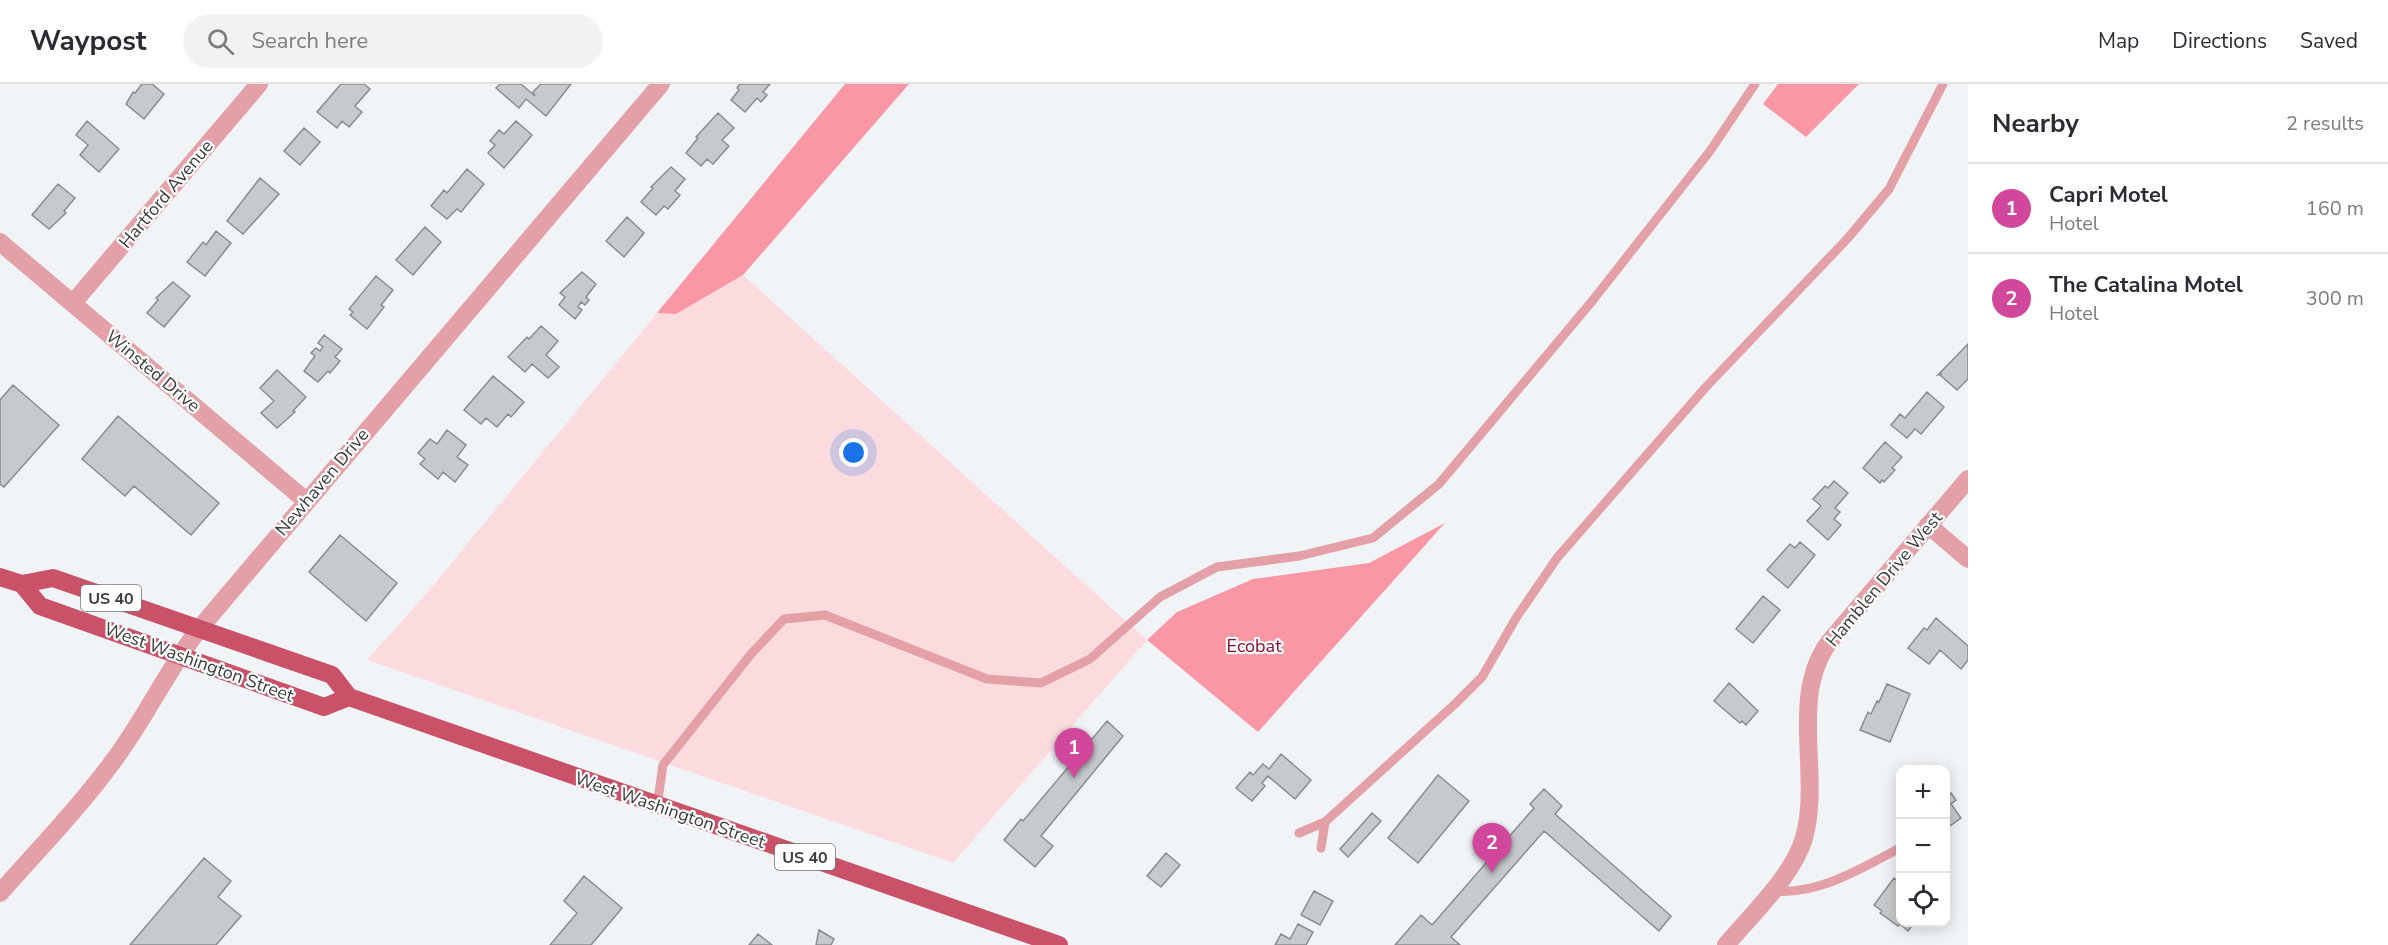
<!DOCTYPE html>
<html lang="en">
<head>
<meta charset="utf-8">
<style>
  :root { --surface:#fff; --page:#f2f2f3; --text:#2b2b33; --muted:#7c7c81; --line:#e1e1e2; --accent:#2563eb }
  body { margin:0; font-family:"Nunito Sans",sans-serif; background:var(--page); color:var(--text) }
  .controls { position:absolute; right:18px; bottom:18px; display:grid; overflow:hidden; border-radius:12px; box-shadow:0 3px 15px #0003 }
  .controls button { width:54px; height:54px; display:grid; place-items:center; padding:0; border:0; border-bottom:2px solid var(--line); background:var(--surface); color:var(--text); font:30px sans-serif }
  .you { position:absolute; left:854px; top:369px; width:21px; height:21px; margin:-15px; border:4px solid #fff; border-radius:50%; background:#1a73e8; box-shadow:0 0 0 9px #1a73e833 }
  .badge { display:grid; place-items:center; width:39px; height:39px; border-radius:50%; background:var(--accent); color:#fff; font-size:20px; font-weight:700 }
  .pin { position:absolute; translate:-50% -50px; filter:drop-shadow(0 2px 3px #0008) }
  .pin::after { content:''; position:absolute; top:32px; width:21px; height:18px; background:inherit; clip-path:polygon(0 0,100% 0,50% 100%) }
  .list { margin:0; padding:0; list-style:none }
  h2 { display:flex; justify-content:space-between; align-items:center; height:78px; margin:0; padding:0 24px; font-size:26px }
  h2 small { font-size:20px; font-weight:400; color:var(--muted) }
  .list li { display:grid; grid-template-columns:39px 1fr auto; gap:18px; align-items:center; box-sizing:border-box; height:90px; padding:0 24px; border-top:2px solid var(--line) }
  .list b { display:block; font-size:22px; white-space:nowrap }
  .list p { margin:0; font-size:20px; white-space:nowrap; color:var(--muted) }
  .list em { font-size:20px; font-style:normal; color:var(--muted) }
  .icon { flex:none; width:33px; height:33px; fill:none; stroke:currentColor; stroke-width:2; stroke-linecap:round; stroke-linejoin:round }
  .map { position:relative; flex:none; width:1968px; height:861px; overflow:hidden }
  header { display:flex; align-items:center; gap:36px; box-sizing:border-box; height:84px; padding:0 30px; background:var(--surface); border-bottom:2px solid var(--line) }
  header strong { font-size:28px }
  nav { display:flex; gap:33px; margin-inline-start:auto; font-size:21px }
  .search { width:420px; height:54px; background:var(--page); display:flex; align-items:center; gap:15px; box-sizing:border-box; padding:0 21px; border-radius:33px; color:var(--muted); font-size:22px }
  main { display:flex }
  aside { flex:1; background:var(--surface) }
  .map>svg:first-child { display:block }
  .green { fill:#fcdbde }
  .forest { fill:#fa97a4 }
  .building { fill:#c7cacc; stroke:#8a8d8f; stroke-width:1.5 }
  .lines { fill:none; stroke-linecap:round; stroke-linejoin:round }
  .lane { stroke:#e3a0a7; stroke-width:9 }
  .street { stroke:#e3a0a7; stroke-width:18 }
  .primary { stroke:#c95268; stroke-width:18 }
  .labels { text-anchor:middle; stroke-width:4.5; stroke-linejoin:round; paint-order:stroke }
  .shield { fill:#fff; stroke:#757676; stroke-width:1.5 }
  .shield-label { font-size:16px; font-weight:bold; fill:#3a3b3c }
  .street-label { font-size:18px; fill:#3a3b3c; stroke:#fff }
  .park-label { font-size:18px; fill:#850f32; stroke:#fff }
</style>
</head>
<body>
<header>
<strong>Waypost</strong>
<div class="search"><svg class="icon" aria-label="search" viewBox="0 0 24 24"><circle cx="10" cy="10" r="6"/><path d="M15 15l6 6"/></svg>Search here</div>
<nav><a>Map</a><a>Directions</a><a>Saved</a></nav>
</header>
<main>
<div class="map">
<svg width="1968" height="861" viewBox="0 0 1968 861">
  <rect width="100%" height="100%" fill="#f1f4f7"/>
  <path class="green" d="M743 191 1147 556 953 779 367 576 426 510 657 229 676 230Z"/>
  <path class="forest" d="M845 0H909L743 191 676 230 657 229Z
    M1778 0H1859L1806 53 1763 20Z
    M1445 439 1258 648 1147 556 1177 528 1253 495 1369 479Z"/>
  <path class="building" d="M142 0H152L164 10 144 35 126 20 133 8 135 9Z
    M341 0H364L370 5 355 22 362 28 349 43 342 37 337 44 317 28Z
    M500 0H521L535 12 533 8 541 0H571L546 32 526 15 519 24 496 4Z
    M740 0H770L763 8 767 11 761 18 757 14 745 28 731 16 739 6 737 4Z
    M718 29 734 44 722 56 729 62 713 80 707 75 701 82 686 69 698 54 696 53Z
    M87 37 119 65 99 88 80 71 88 61 76 51Z
    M516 37 532 51 504 84 488 69 495 61 490 57 499 46 504 50Z
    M304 44 320 58 300 81 284 67Z
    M671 83 685 95 675 107 680 111 668 125 664 122 656 131 641 118 653 104 651 103Z
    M467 85 484 100 461 128 457 125 447 135 431 122 444 106 447 109Z
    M260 94 279 110 243 150 227 137Z
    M58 100 75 114 64 127 66 129 49 145 32 131Z
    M627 133 644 149 624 173 606 157Z
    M425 143 441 158 413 191 396 176Z
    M216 147 231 159 205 192 187 178 203 158 206 161Z
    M582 188 596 200 586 213 589 216 585 221 581 218 578 223 582 226 575 235 559 221 565 213 560 209Z
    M376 192 393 206 381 221 384 223 367 245 350 231 353 228 349 225Z
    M173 198 190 212 164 243 147 229 158 216 156 214Z
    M541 242 558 257 546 271 559 283 548 294 532 280 525 288 508 273 527 253 529 255Z
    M324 251 342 265 335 273 340 277 330 289 328 287 318 298 304 287 315 272 311 269 316 264 320 267 323 263 318 259Z
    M1968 260V295L1957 306 1940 291 1942 290 1938 291Z
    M277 286 306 313 293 327 295 328 277 344 261 329 274 317 260 304Z
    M493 292 524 318 511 333 508 330 497 343 486 334 481 340 464 326Z
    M13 301 59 341 4 403 0 400V316Z
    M1927 308 1944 323 1921 350 1915 345 1907 354 1891 341 1900 330 1905 334Z
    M118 332 219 419 191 451 134 402 125 412 82 375Z
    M447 346 466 361 457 373 468 381 455 398 443 388 438 395 420 380 425 375 418 369 430 355 437 360Z
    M1885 358 1902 373 1892 384 1895 386 1884 398 1882 396 1880 399 1863 384Z
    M1834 397 1848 409 1835 424 1840 428 1834 435 1841 441 1828 456 1807 437 1821 422 1813 415 1825 402 1828 404Z
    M340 451 397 499 366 537 309 488Z
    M1800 458 1815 471 1788 504 1767 486 1790 460 1795 464Z
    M1763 512 1780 526 1753 559 1736 545Z
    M1936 534 1968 562V576L1961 585 1940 566 1929 580 1908 564 1924 544 1927 546Z
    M1729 599 1758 627 1746 641 1742 637 1740 639 1714 617Z
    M1887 600 1910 610 1890 658 1860 646 1868 628 1871 630 1877 617 1879 618Z
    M1107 637 1123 652 1041 752 1053 762 1035 783 1004 756 1021 735 1023 737Z
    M1281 670 1311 696 1295 715 1268 692 1262 699 1265 702 1252 717 1236 704 1250 688 1253 691 1263 680 1269 685Z
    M1438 691 1469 717 1418 779 1388 754Z
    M1544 705 1562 722 1555 730 1671 832 1659 847 1544 747 1451 853 1460 861H1395L1421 831 1432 841 1534 724 1530 720Z
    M1951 709 1956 716 1951 720 1961 734 1947 744 1946 713Z
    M1372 729 1381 737 1348 773 1340 765Z
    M1166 769 1180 781 1161 803 1147 792Z
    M204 774 231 797 218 813 241 832 216 861H130Z
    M584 792 622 824 591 861H550L577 829 564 817Z
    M1894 794 1900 799V838H1915L1908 847 1900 840 1898 842 1880 829 1882 827 1874 821Z
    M1314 807 1333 817 1320 841 1301 831Z
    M1298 840 1313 848 1306 861H1275L1281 850 1290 855Z
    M819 846 834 855 831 861H816Z
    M758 850 772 861H749Z"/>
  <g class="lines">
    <path class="lane" d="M657 722 663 681 751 570 784 535 825 531 987 595 1041 599 1090 575 1160 513 1217 483 1299 472 1373 454 1439 400 1593 216 1710 67 1755 0
      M1325 738 1456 619 1482 593 1516 534 1557 474 1705 304 1848 154 1889 105 1943 0
      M1299 749 1325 738 1321 764
      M1774 807C1819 811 1862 784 1900 764"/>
    <path class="street" d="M0 158 305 416
      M73 219 259 0
      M1928 441 1968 475
      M0 809C36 768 79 724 111 680 144 637 166 588 199 545L661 0
      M1726 861C1751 831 1793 792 1804 754 1822 690 1788 612 1830 557L1968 395"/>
    <path class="primary" d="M0 493 22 500 40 522 324 623 349 613
      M22 500 53 494 332 591 349 613 1059 861"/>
  </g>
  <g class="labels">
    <g class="shield">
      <rect x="81" y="501" width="60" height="26" rx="4.5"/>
      <rect x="775" y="760" width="60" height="26" rx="4.5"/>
    </g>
    <g class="shield-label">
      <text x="111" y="520">US 40</text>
      <text x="805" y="779">US 40</text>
    </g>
    <g class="street-label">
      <text transform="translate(166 110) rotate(-50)" y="6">Hartford Avenue</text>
      <text transform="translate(153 287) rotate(40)" y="6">Winsted Drive</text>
      <text transform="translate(322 398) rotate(-50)" y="6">Newhaven Drive</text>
      <text transform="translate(1884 495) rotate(-50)" y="6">Hamblen Drive West</text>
      <text transform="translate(199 578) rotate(20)" y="6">West Washington Street</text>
      <text transform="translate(670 726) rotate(19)" y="6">West Washington Street</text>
    </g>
    <g class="park-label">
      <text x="1254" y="568">Ecobat</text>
    </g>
  </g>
</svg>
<div class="controls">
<button>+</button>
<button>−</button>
<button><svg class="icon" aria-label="locate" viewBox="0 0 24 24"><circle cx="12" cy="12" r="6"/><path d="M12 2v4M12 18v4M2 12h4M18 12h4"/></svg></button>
</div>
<div class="you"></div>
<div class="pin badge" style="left:1074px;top:694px;background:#d1479c">1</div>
<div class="pin badge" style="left:1492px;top:789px;background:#d1479c">2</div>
</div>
<aside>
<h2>Nearby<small>2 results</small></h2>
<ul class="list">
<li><span class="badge" style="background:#d1479c">1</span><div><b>Capri Motel</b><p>Hotel</p></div><em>160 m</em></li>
<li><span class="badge" style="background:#d1479c">2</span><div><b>The Catalina Motel</b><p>Hotel</p></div><em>300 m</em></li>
</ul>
</aside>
</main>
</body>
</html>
